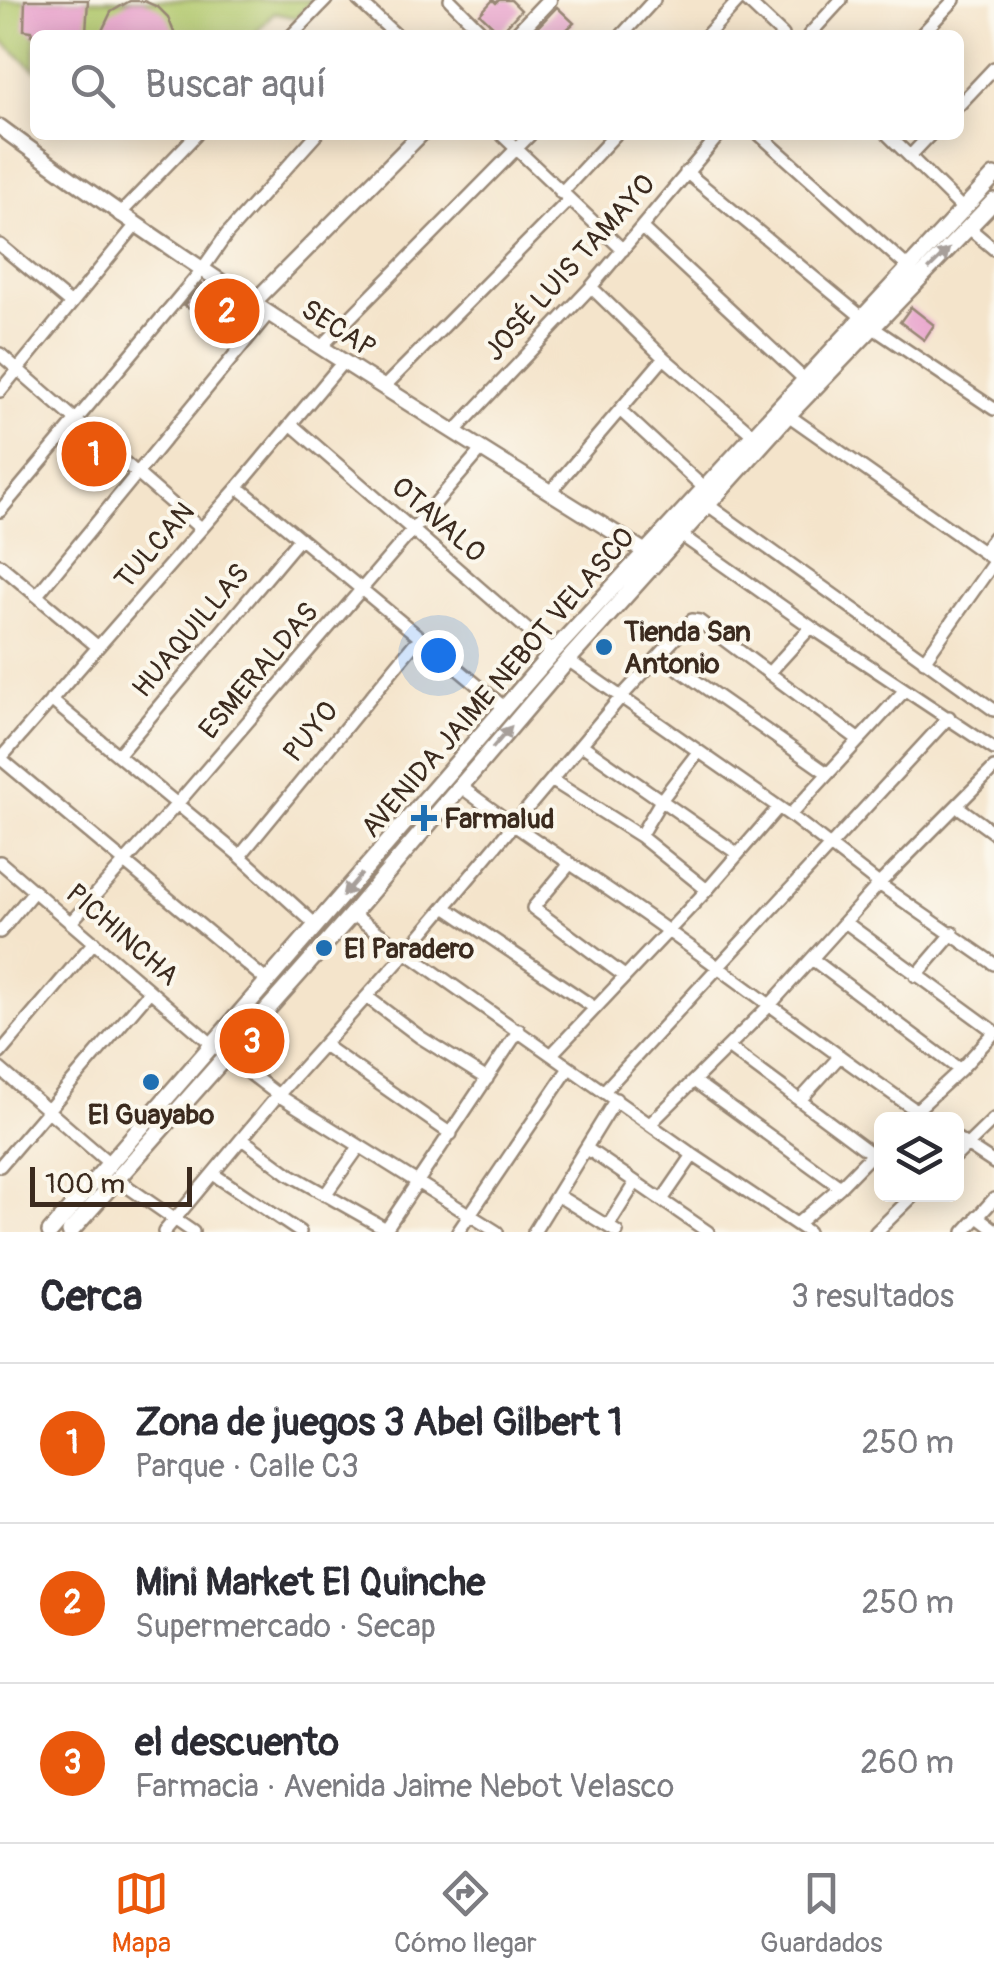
<!DOCTYPE html>
<html lang="es">
<head>
<meta charset="utf-8">
<style>
  :root { --surface:#fff; --page:#f7f7f7; --text:#2b2b33; --muted:#7c7c81; --line:#e1e1e2; --accent:#ea580c }
  body { margin:0; font-family:Pangolin,sans-serif; background:var(--page); color:var(--text) }
  .controls { position:absolute; right:30px; bottom:30px; display:grid; overflow:hidden; border-radius:15px; box-shadow:0 5px 25px #0003 }
  .controls button { width:90px; height:90px; display:grid; place-items:center; padding:0; border:0; border-bottom:2px solid var(--line); background:var(--surface); color:var(--text); font:50px sans-serif }
  .scale { position:absolute; left:30px; bottom:25px; width:162px; box-sizing:border-box; padding-left:10px; border:5px solid #3b2a1e; border-top:0; font-size:28px; line-height:35px; white-space:nowrap; color:#3b2a1e; -webkit-text-stroke:8px #fbf7ec; paint-order:stroke }
  .you { position:absolute; left:438px; top:655px; width:35px; height:35px; margin:-25px; border:8px solid #fff; border-radius:50%; background:#1a73e8; box-shadow:0 0 0 15px #1a73e833 }
  .badge { display:grid; place-items:center; width:65px; height:65px; border-radius:50%; background:var(--accent); color:#fff; font-size:32px; font-weight:700 }
  .pin { position:absolute; translate:-50% -50%; border:5px solid #fff; box-shadow:0 2px 10px #0006 }
  .list { margin:0; padding:0; list-style:none }
  h2 { display:flex; justify-content:space-between; align-items:center; height:130px; margin:0; padding:0 40px; font-size:42px }
  h2 small { font-size:32px; font-weight:400; color:var(--muted) }
  .list li { display:grid; grid-template-columns:65px 1fr auto; gap:30px; align-items:center; box-sizing:border-box; height:160px; padding:0 40px; border-top:2px solid var(--line) }
  .list b { display:block; font-size:38px; white-space:nowrap }
  .list p { margin:0; font-size:32px; white-space:nowrap; color:var(--muted) }
  .list em { font-size:32px; font-style:normal; color:var(--muted) }
  .icon { flex:none; width:55px; height:55px; fill:none; stroke:currentColor; stroke-width:2; stroke-linecap:round; stroke-linejoin:round }
  .map { position:relative; flex:none; width:994px; height:1232px; overflow:hidden }
  .search { position:absolute; background:var(--surface); box-shadow:0 5px 25px #0003; left:30px; right:30px; top:30px; height:110px; display:flex; align-items:center; gap:25px; box-sizing:border-box; padding:0 35px; border-radius:15px; color:var(--muted); font-size:38px }
  .sheet { height:610px; background:var(--surface) }
  nav { display:flex; justify-content:space-around; align-items:center; box-sizing:border-box; height:140px; border-top:2px solid var(--line); background:var(--surface); font-size:28px; color:var(--muted) }
  nav a { display:grid; justify-items:center; gap:5px }
  nav .on { color:var(--accent) }
  .map>svg:first-child { display:block }
  .green { fill:#b1c86c; stroke:#767945; stroke-width:2.5 }
  .building { fill:#e79eca }
  .lines { fill:none; stroke-linecap:round; stroke-linejoin:round }
  .minor-casing { stroke:#988774; stroke-width:16 }
  .tertiary-casing { stroke:#988774; stroke-width:19 }
  .secondary-casing { stroke:#988774; stroke-width:20 }
  .minor { stroke:#fff; stroke-width:11 }
  .tertiary { stroke:#fff; stroke-width:14 }
  .secondary { stroke:#fff; stroke-width:15 }
  .oneway { fill:#a79f9a }
  .poi-dot { fill:#1f6fb2; stroke:#fbf7ec; stroke-width:4 }
  .labels { text-anchor:middle; stroke-width:8; stroke-linejoin:round; paint-order:stroke }
  .street-label { font-size:28px; fill:#3b2a1e; stroke:#fbf7ec }
  .poi-label { font-size:28px; font-weight:bold; fill:#3b2a1e; stroke:#fbf7ec; text-anchor:start }
</style>
</head>
<body>
<div class="map">
<svg width="994" height="1232" viewBox="0 0 994 1232">
  <rect width="100%" height="100%" fill="#fbf7ec"/>
  <filter id="ink" filterUnits="userSpaceOnUse"><feTurbulence type="fractalNoise" baseFrequency=".01" numOctaves="2"/><feDisplacementMap in="SourceGraphic" scale="20" xChannelSelector="R" yChannelSelector="G"/><feConvolveMatrix kernelMatrix="1 2 1 2 8 2 1 2 1" color-interpolation-filters="sRGB"/></filter>
  <filter id="wash" filterUnits="userSpaceOnUse"><feTurbulence type="fractalNoise" baseFrequency=".0048" numOctaves="4" result="noise"/><feDisplacementMap in="SourceGraphic" scale="40" xChannelSelector="R" yChannelSelector="G"/><feGaussianBlur stdDeviation="2.25" result="paint"/><feColorMatrix in="noise" values="0 0 0 0 0 0 0 0 0 0 0 0 0 0 0 0 0 1.4 0 .05"/><feComposite in="paint" operator="in"/></filter>
  <g filter="url(#wash)">
    <rect width="100%" height="100%" fill="#f4e4cb"/>
    <path class="green" d="M0 0H313L296 18 274 13 254 35H35V70L0 39Z"/>
    <g id="blocks">
      <path class="building" d="M25 0H88L86 33 31 35 32 31 24 30Z
        M493 0 496 3 499 0H511L521 10 500 33 480 14Z
        M130 1H144L158 7 168 17 175 35H100L111 12Z
        M557 7 574 23 561 35H542L536 29Z
        M202 284 249 317 230 341 184 305Z
        M911 307 934 325 924 340 900 322Z"/>
    </g>
  </g>
  <g filter="url(#ink)">
    <use href="#blocks" fill-opacity="0" stroke="#988774" stroke-width="2.5"/>
    <g class="lines">
      <defs>
        <path id="minor" d="M358 0 396 35
          M450 0 485 35
          M746 0 783 35
          M292 35 326 0
          M622 35 654 0
          M707 35 739 0
          M809 35 841 0
          M921 35 954 0
          M959 105 994 68
          M502 135 623 250
          M760 135 909 268
          M888 135 963 209
          M910 156 930 135
          M686 172 863 318
          M561 193 615 135
          M119 215 196 135
          M642 228 804 379
          M969 228 994 249
          M0 245 71 304
          M591 287 664 358 752 434
          M872 327 994 409
          M321 347 530 135
          M0 354 201 529
          M384 387 569 200
          M0 391 135 226
          M620 410 703 487
          M788 415 994 560
          M291 424 553 652
          M455 431 591 287 719 135
          M238 487 505 708
          M550 492 664 358
          M708 505 994 710
          M0 511 201 271 227 234 316 135
          M681 535 811 627 994 749
          M983 552 994 537
          M0 565 98 647
          M37 595 269 313
          M660 656 827 773
          M568 660 790 815 879 884 994 964
          M924 661 994 562
          M769 673 811 627
          M51 700 240 856 317 926
          M582 745 738 854
          M118 755 300 538
          M0 758 267 981
          M0 759 238 487 343 362
          M553 781 640 836 707 890
          M460 786C527 837 599 881 668 931 755 993 841 1059 930 1120
          M957 806 994 833
          M790 815 905 690
          M640 836 662 799 698 752
          M240 856 419 638
          M0 862 213 1045 278 1095 497 1232
          M569 865 533 908 623 975
          M445 907 595 1008
          M352 914 693 1155 808 1232
          M71 922 177 804 482 449
          M845 922 994 1031
          M0 932 34 891
          M812 959 960 1070
          M916 976 953 933
          M367 997 420 1037 487 1079
          M325 1046 451 1134
          M728 1047 872 1154
          M0 1053 94 942
          M552 1054 707 890 778 808
          M0 1069 109 1163
          M694 1081 840 1187
          M605 1090 949 717
          M801 1099 840 1056
          M906 1120 960 1070 994 1033
          M651 1123 769 1006 879 884 994 768
          M956 1138 994 1163
          M242 1139 289 1174 386 1229
          M586 1148 708 1232
          M956 1156 994 1119
          M0 1166 150 991
          M213 1174 300 1232
          M115 1178 193 1232
          M325 1195 359 1147
          M557 1195 617 1232
          M662 1200 693 1155
          M977 1216 994 1229
          M797 1224 840 1187 882 1144
          M608 1226 635 1183
          M164 1232 278 1095 405 954 621 697 692 620 699 621 859 740
          M384 1232 519 1030
          M458 1232 569 1068
          M534 1232 616 1099
          M876 1232 915 1194
          M964 1232 994 1199"/>
        <path id="tertiary" d="M516 35 549 0
          M0 127C206 280 426 414 644 551L653 560
          M254 302 420 135"/>
        <path id="secondary" d="M50 1232 553 652 994 176
          M70 1232 352 914 568 660 788 415 994 201"/>
      </defs>
      <use href="#minor" class="minor-casing"/>
      <use href="#tertiary" class="tertiary-casing"/>
      <use href="#secondary" class="secondary-casing"/>
      <use href="#minor" class="minor"/>
      <use href="#tertiary" class="tertiary"/>
      <use href="#secondary" class="secondary"/>
    </g>
    <defs><path id="oneway-solid" d="M-6-.8H1V-3.2L6.5 0L1 3.2V.8H-6Z" transform="scale(2.5)"/></defs>
    <g class="oneway">
      <use href="#oneway-solid" transform="translate(939 259) rotate(-45)"/>
      <use href="#oneway-solid" transform="translate(502 737) rotate(-49)"/>
      <use href="#oneway-solid" transform="translate(352 885) rotate(131)"/>
    </g>
  </g>
  <g class="poi-dot">
    <circle cx="604" cy="647" r="10"/>
    <path d="M419 803h10v10h10v10h-10v10h-10v-10h-10v-10h10z"/>
    <circle cx="324" cy="948" r="10"/>
    <circle cx="151" cy="1082" r="10"/>
  </g>
  <g class="labels">
    <g class="street-label">
      <text transform="translate(569 267) rotate(-48)" y="10">JOSÉ LUIS TAMAYO</text>
      <text transform="translate(339 328) rotate(33)" y="10">SECAP</text>
      <text transform="translate(439 519) rotate(41)" y="10">OTAVALO</text>
      <text transform="translate(154 545) rotate(-49)" y="10">TULCAN</text>
      <text transform="translate(190 630) rotate(-50)" y="10">HUAQUILLAS</text>
      <text transform="translate(258 670) rotate(-50)" y="10">ESMERALDAS</text>
      <text transform="translate(497 682) rotate(-49)" y="10">AVENIDA JAIME NEBOT VELASCO</text>
      <text transform="translate(310 731) rotate(-51)" y="10">PUYO</text>
      <text transform="translate(123 934) rotate(41)" y="10">PICHINCHA</text>
    </g>
    <g class="poi-label">
      <text x="624" y="641">Tienda San<tspan x="624" dy="32">Antonio</tspan></text>
      <text x="444" y="828">Farmalud</text>
      <text x="344" y="958">El Paradero</text>
      <text x="151" y="1124" text-anchor="middle">El Guayabo</text>
    </g>
  </g>
</svg>
<div class="controls">
<button><svg class="icon" aria-label="layers" viewBox="0 0 24 24"><path d="M12 4l9 5-9 5-9-5zM3 14l9 5 9-5"/></svg></button>
</div>
<div class="scale">100 m</div>
<div class="you"></div>
<div class="pin badge" style="left:94px;top:454px">1</div>
<div class="pin badge" style="left:227px;top:311px">2</div>
<div class="pin badge" style="left:252px;top:1041px">3</div>
<div class="search"><svg class="icon" aria-label="search" viewBox="0 0 24 24"><circle cx="10" cy="10" r="6"/><path d="M15 15l6 6"/></svg>Buscar aquí</div>
</div>
<section class="sheet">
<h2>Cerca<small>3 resultados</small></h2>
<ul class="list">
<li><span class="badge">1</span><div><b>Zona de juegos 3 Abel Gilbert 1</b><p>Parque · Calle C3</p></div><em>250 m</em></li>
<li><span class="badge">2</span><div><b>Mini Market El Quinche</b><p>Supermercado · Secap</p></div><em>250 m</em></li>
<li><span class="badge">3</span><div><b>el descuento</b><p>Farmacia · Avenida Jaime Nebot Velasco</p></div><em>260 m</em></li>
</ul>
</section>
<nav>
<a class="on"><svg class="icon" aria-label="map" viewBox="0 0 24 24"><path d="M3 6l6-2 6 2 6-2v14l-6 2-6-2-6 2zM9 4v14M15 6v14"/></svg>Mapa</a>
<a><svg class="icon" aria-label="directions" viewBox="0 0 24 24"><path d="M12 3l9 9-9 9-9-9zM9 14v-3h6M13 9l2 2-2 2"/></svg>Cómo llegar</a>
<a><svg class="icon" aria-label="saved" viewBox="0 0 24 24"><path d="M7 4h10v16l-5-4-5 4z"/></svg>Guardados</a>
</nav>
</body>
</html>
